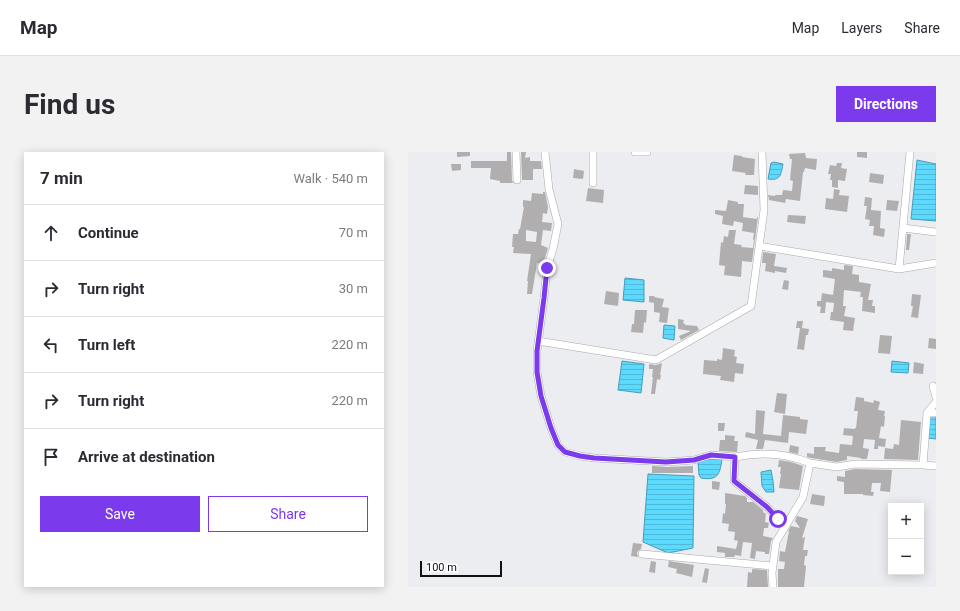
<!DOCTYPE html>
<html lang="en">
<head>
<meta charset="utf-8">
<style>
  :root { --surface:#fff; --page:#f2f2f3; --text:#2b2b33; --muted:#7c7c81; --line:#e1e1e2; --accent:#7c3aed }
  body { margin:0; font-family:Roboto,sans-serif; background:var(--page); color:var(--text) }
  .controls { position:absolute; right:12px; bottom:12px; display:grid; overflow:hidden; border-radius:0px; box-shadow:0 2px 10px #0003 }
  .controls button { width:36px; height:36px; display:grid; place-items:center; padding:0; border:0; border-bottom:1px solid var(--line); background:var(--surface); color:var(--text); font:20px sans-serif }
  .scale { position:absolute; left:12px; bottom:10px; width:82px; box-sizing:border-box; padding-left:4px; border:2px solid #111213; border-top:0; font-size:11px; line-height:14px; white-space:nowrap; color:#111213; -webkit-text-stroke:3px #fff; paint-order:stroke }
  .stop { position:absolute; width:12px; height:12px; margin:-9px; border:3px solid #7c3aed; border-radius:50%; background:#fff }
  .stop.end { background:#7c3aed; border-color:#fff; box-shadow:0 1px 4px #0008 }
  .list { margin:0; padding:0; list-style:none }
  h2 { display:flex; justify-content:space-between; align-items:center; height:52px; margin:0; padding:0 16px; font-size:17px }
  h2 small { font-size:13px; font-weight:400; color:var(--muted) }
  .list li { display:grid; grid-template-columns:26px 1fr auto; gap:12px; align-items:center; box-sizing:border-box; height:56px; padding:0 16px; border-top:1px solid var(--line) }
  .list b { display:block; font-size:15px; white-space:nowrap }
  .list em { font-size:13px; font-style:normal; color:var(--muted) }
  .actions { display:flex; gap:8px; padding:12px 16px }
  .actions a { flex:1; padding:9px 0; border:1px solid var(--accent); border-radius:0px; text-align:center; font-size:14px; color:var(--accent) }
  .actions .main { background:var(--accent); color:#fff }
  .icon { flex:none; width:22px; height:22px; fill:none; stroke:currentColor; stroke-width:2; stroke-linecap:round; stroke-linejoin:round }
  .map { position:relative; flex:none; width:528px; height:435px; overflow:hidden; border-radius:0px }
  header { display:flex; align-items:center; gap:24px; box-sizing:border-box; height:56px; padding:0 20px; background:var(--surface); border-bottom:1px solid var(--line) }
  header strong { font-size:19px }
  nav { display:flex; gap:22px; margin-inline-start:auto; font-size:14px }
  .intro { display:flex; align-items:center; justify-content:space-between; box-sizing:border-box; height:96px; padding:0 24px }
  h1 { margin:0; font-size:28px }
  .button { padding:10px 18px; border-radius:0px; background:var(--accent); color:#fff; font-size:14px; font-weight:700 }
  main { display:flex; gap:24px; padding:0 24px }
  aside { flex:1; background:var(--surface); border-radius:0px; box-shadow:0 2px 10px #0003 }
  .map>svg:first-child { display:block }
  .water { fill:url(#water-rules); stroke:#469db7 }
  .building { fill:#b1aeaf; fill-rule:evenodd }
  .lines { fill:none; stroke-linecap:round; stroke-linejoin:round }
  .minor-casing { stroke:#a8a9ac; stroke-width:8 }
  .minor { stroke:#fff; stroke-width:7 }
  .route { stroke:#7c3aed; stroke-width:5 }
</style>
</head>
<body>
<header>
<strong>Map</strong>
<nav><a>Map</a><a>Layers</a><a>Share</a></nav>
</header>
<div class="intro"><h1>Find us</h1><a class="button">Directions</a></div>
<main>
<aside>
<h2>7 min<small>Walk · 540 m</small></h2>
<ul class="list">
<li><svg class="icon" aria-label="ahead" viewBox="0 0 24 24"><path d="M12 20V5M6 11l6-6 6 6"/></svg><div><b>Continue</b></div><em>70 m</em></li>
<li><svg class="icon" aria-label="right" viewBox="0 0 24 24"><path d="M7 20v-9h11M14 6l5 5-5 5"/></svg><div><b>Turn right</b></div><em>30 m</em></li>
<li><svg class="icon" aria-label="left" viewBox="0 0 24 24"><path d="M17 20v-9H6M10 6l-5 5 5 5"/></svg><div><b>Turn left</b></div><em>220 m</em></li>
<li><svg class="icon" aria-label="right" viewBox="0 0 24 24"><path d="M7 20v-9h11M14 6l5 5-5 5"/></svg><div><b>Turn right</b></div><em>220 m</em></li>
<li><svg class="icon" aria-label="arrive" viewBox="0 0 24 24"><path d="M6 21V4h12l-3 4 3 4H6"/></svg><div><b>Arrive at destination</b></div></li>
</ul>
<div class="actions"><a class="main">Save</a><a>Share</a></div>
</aside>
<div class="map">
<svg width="528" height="435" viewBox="0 0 528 435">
  <defs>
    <pattern id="water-rules" width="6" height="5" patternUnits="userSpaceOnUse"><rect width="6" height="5" fill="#5dd9fd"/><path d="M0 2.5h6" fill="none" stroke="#50b9d8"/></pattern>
  </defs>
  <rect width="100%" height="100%" fill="#ecedf0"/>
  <path class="water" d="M509 8 528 12V69L503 67Z
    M366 10 375 12C373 22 373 29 360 27L363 11Z
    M217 126 236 128V150L215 148Z
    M256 173 267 174 266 188 255 186Z
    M214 209 236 212 233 241 210 238Z
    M484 209 501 211 500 221 483 220Z
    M521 264H528V287L520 286Z
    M309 305 314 307C312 322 310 329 293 326L291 323 290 310Z
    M363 318 365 329 366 340H358L354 334 353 320Z
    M240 322 286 324 285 396 260 401 235 390Z"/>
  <path class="building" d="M49 0H62V4L49 5Z
    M99 0H103L104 28 105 31H92V29L82 27 83 16H63V9H99Z
    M113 0H118L117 6 122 5V9H133L134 17H125V28H114Z
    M449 0H459V6L449 5Z
    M397 1 398 6 409 7 408 18 397 16 396 20H395L392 49 378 47 377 51 361 48 360 43 367 44V43H374L375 38 384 39 385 29 382 28 384 7H382L381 2Z
    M326 3 334 4V5L347 7 346 23H337L338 21 324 19Z
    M429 11H434L433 16 439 17 437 29 430 28V36L424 35V28H422L423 22H420L422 13 428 14Z
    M43 12H53V18L44 19Z
    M166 17 176 19 175 27 165 26Z
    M462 21 476 23 475 32 461 30Z
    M337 33 350 34V43L336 42Z
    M180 36 196 38 195 51 178 49Z
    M426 37 432 38 431 43 441 44 439 60 417 57 418 46 425 47Z
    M135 40H137L140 55 139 62 135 61 134 70 144 71 143 79 135 78 133 93 140 96 135 112 129 111 124 142H119L120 129H119L123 102 105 101 106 95H104L105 82H110L111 77H112L116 55H115V48L123 49 124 41 135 42ZM118 78 129 80 128 90 118 89Z
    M457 45 464 46 463 58 473 59 472 76 477 77 476 85 465 83 466 74H461L462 68 457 67 459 54H456Z
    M320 48 330 50V52H336L335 65 349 67V65H350L344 110 334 109 333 125 316 123 317 114 311 113 313 90 315 91 316 84 320 85 321 78H328L326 92 334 93 333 95 345 96 346 88 345 87 346 81 334 79 335 71 326 69 325 74 314 72 315 64 307 62V58L318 59Z
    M479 48 491 49 489 59 478 58Z
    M380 63 398 64 397 72 379 70Z
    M499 82H503L501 98H498Z
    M355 100 368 102 366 114 379 116 378 121 367 119V121L357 119 358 111H354Z
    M436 113 445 114 444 122 451 123V130L463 132 460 148H465L464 154H467V161L454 159 455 145H452L453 140 436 138 435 154H438L436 164 447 166 445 179 435 178 436 170 422 168 423 160H425L426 151 418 150 417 161H412L413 155 409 154V149H413L414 141 425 143 427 127 415 125V118L424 119V116L436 118Z
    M376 128 381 129 380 138 374 137Z
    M198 139 211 141 210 154 196 152Z
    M504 142 513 143 510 166 503 165 505 154H503Z
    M241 144H247L246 145 256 147 254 155 261 156 259 171 251 170 252 161 246 160V151L241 150Z
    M227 158H239L238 171 236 170 235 181 223 180 224 172H226Z
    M270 167 276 168 275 171 277 172V173L289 174 291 178 273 188 271 184 283 179 270 177Z
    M389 169H395L394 176 401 177 400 183H398L396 198 389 197 392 176H388Z
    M472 183 484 184 482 202 470 201Z
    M521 186 528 187V197L520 196Z
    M315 196 327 198 326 204 329 205 328 211 336 212 335 222 327 221 326 230 312 228 313 224 295 222 296 208 309 209V207L314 208Z
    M506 210 516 212 515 222 505 221Z
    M254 211 252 223H253L252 228 249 227 247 242H243L245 225H244L245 217H241V212L248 213Z
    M369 241 379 242 377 262 366 260Z
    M448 245 456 246V249L465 251 466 248 472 250 470 258 477 259 476 264H477L476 275 473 274 471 286 478 287 477 295 470 294V297H466L467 288 456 287 455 296 461 297 459 307H453V306L439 304V308L429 310 403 306 399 305V301L406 302V295H418L417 299 431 301 432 292 444 293 445 284 435 283 436 276 447 277V276H448L450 259H446Z
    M348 258 357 259 355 282 373 284 375 263 392 265V267L400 268 398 282 381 280 380 291 357 288 355 297H348L350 288 337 285 338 280 347 282Z
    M493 268 513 270 510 308 476 307 477 296 485 297 486 292 491 293Z
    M310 271H317L316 279H310Z
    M317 283 327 284 326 289H330L329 300 311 299 312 288H317Z
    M382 293 391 295 390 302 381 300Z
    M371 308 383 310 395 314 391 338 371 336 373 322H372L373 315H370Z
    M244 314 259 315 285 314V321H244Z
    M447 317 484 318 482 340 472 339 473 331H464L463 340H466L465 344 455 343V342H436V330L429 329V324L437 325V319Z
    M304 329 312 330 311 338 304 337Z
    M317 341 337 344 339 346V350H345L355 358V360L358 362 357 370 361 371 360 376H356L355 384 365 386 363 389 361 402H357V400L348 399 347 407 342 406 344 391 335 390 333 404 327 403 326 405H317V401L309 400V394L328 397 330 389 326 388 327 380 320 379 321 372 314 371 315 361 317 362 318 352H317Z
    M404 342 417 344 416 354 402 352Z
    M389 364 400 367 394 386 397 385 395 398H400L399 404H397L396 413 398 414 396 435H370V417H376L377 410 371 409 372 399 377 400 381 379H380L383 374 392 376 387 369Z
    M225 391 234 392 233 397 230 399 229 401 230 405 223 404Z
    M243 409 248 410 247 421 241 420Z
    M261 409 286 413 284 425 268 421 269 417 260 415Z
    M297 416 301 417 299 431 294 430Z
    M344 417 359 418 360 435H339L340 420 344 421Z"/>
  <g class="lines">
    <defs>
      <path id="minor" d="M108 0 109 28
        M137 0 141 37 150 72 145 97 139 116 136 146 129 199V220L133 244 143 276 150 293 157 300 172 304 186 306 259 310 286 308 303 303 327 305 326 329 359 355 370 367 378 373
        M227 0H239
        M185 31V0
        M495 76 528 80
        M351 94 491 117 528 111
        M491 117 502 0
        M130 189 248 208 343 154 356 58 354 0
        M525 234 528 245
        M519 261 528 250
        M327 305C352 300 378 301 402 311
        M515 313 528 314
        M234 402 365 414
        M365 435 364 421 368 390 395 345 402 311 429 315 447 312 515 313 519 261H528"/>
    </defs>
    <use href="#minor" class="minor-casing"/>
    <use href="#minor" class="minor"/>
  </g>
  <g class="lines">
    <path class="route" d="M139 116 136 146 129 199V220L133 244 143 276 150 293 157 300 172 304 186 306 258 310 286 308 303 303 327 305 326 329 359 355 370 367"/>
  </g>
</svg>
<div class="controls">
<button>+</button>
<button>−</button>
</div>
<div class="scale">100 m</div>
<div class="stop" style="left:370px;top:367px"></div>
<div class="stop end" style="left:139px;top:116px"></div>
</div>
</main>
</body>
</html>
